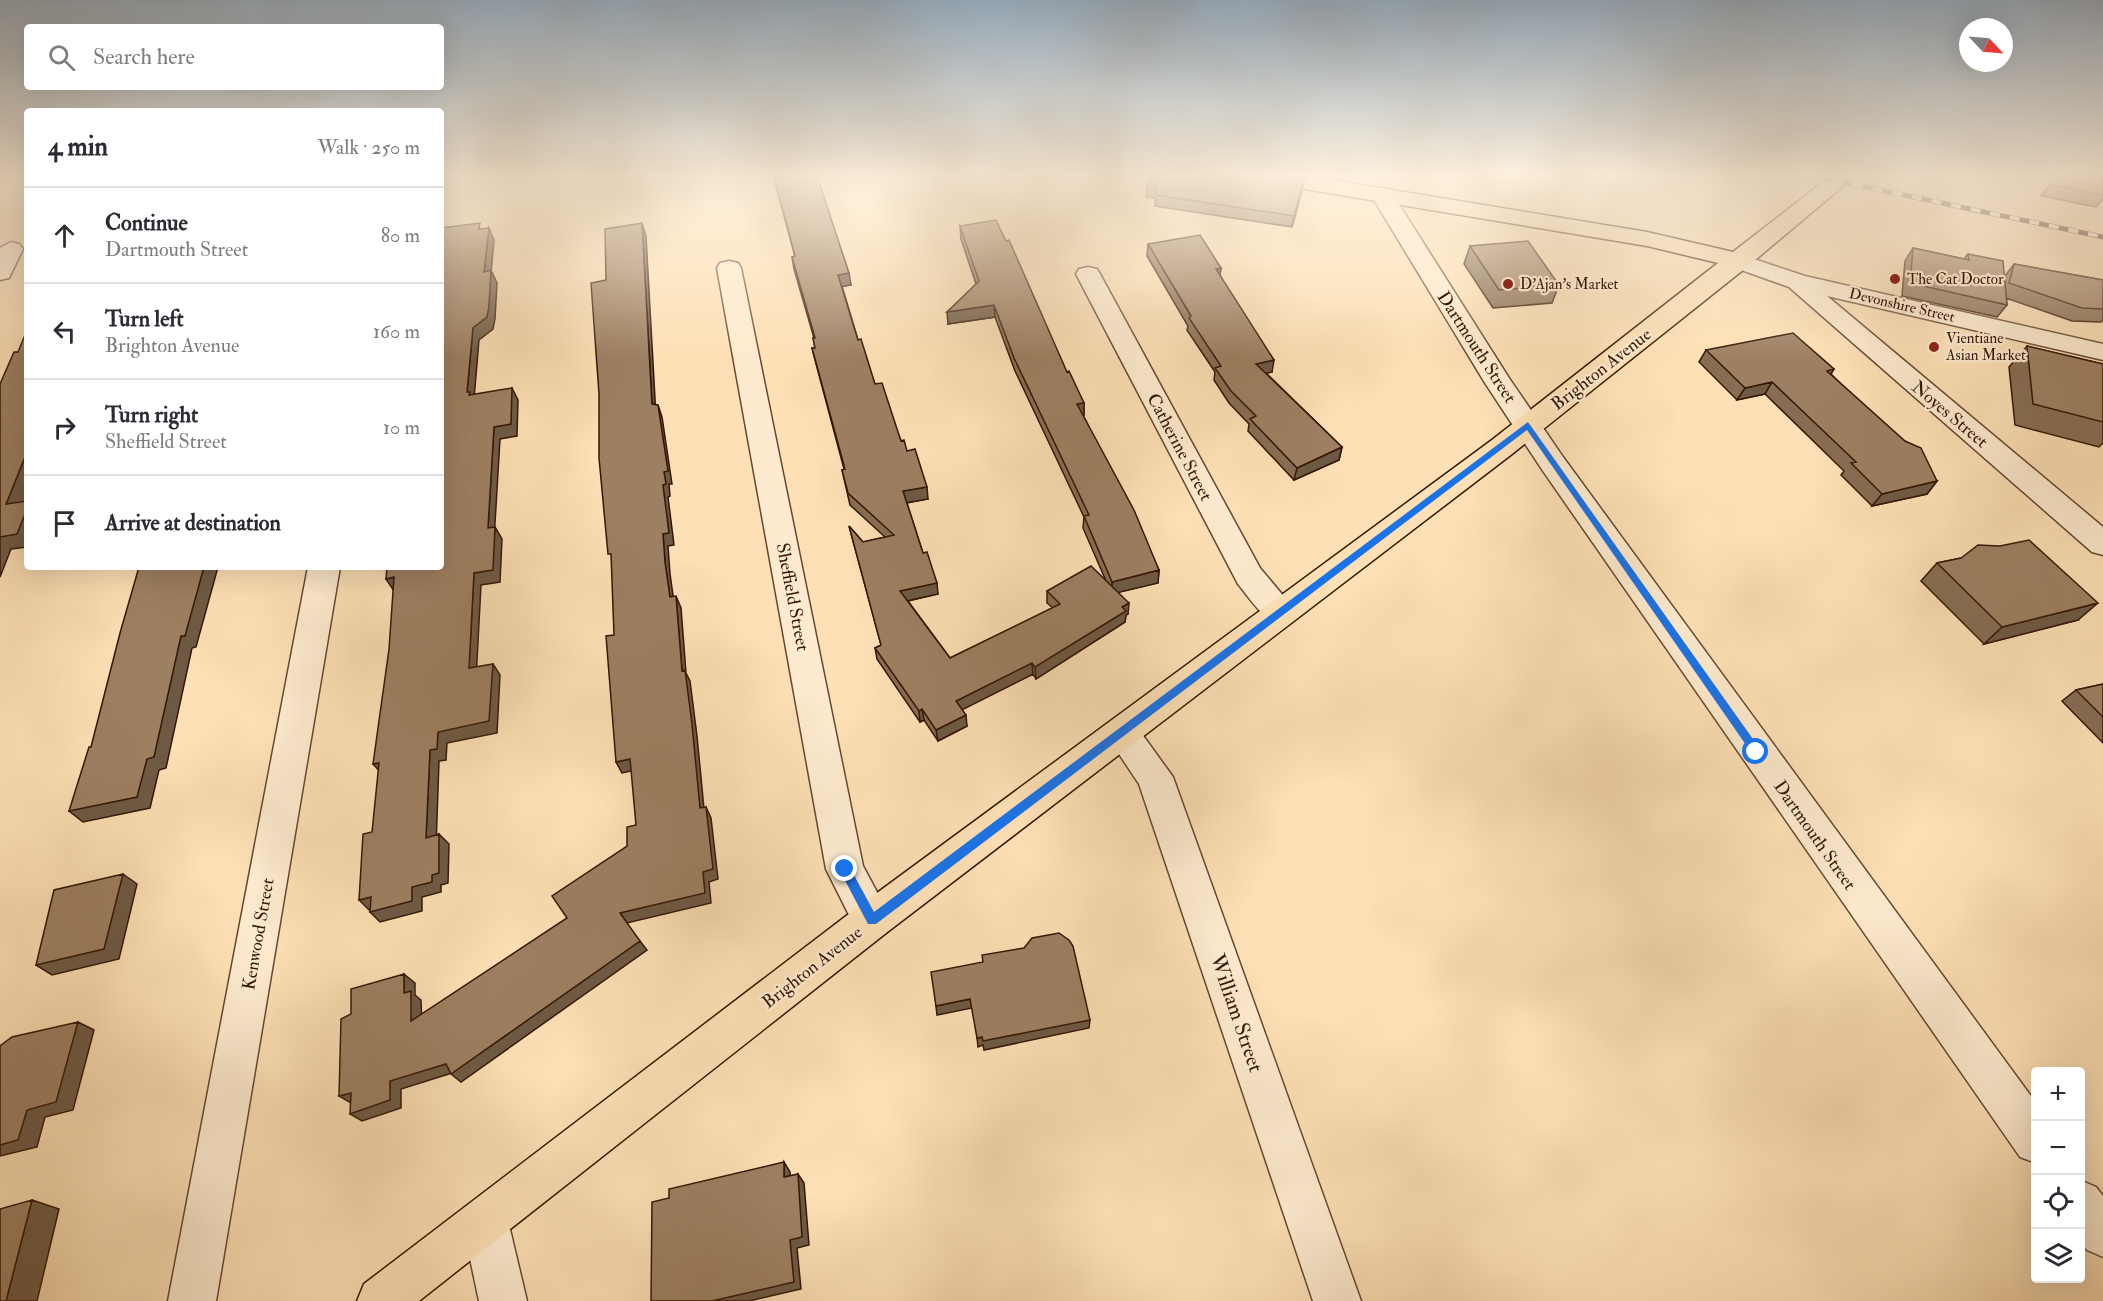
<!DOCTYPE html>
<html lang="en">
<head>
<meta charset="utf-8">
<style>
  :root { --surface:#fff; --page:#f2f2f3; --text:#2b2b33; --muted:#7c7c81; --line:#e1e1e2 }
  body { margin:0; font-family:"IM FELL Double Pica",serif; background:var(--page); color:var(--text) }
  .controls { position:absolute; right:18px; bottom:18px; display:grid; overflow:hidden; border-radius:6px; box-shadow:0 6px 24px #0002 }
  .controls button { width:54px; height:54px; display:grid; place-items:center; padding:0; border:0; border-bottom:2px solid var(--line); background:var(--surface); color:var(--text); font:30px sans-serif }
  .compass { position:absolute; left:1959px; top:18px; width:54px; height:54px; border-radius:50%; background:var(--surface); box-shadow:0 6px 24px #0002; rotate:116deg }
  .stop { position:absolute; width:18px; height:18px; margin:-14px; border:4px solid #1a73e8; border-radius:50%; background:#fff }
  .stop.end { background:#1a73e8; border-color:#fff; box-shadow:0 2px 6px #0008 }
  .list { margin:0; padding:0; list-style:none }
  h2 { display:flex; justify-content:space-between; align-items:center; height:78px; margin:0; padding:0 24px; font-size:26px }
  h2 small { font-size:20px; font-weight:400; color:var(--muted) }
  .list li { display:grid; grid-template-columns:39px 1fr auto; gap:18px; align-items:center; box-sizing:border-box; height:96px; padding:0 24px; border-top:2px solid var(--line) }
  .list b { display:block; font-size:22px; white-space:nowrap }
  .list p { margin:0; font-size:20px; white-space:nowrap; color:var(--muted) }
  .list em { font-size:20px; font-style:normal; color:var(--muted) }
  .icon { flex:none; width:33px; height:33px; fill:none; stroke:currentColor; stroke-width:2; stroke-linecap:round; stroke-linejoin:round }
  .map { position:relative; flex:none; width:2103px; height:1301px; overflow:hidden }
  .search { position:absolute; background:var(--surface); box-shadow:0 6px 24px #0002; left:24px; top:24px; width:420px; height:66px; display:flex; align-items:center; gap:15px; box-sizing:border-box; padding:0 21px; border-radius:6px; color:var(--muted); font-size:22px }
  .panel { position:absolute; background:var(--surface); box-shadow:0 6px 24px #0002; left:24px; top:108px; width:420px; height:462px; border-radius:6px }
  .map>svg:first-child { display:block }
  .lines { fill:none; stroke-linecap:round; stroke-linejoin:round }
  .minor-casing { stroke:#664831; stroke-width:3 }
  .major-casing { stroke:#341605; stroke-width:3 }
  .minor { fill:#feebcf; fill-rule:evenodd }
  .major { fill:#fde0b5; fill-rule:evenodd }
  .rail-casing { stroke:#341605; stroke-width:5 }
  .rail { stroke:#feebcf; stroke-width:4; stroke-dasharray:10; stroke-linecap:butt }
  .wall { fill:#876d53; stroke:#341605; stroke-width:1.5 }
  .shaded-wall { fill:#6e5944; stroke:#341605; stroke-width:1.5 }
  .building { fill:#9d7f61; stroke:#341605; stroke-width:1.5 }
  .route { fill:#1a73e8 }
  .poi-dot { fill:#8f2418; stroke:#feebcf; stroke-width:2 }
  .labels { text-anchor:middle; stroke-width:4.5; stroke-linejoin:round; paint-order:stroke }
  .far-poi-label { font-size:15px; fill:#341605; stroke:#feebcf; text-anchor:start }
  .far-street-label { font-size:15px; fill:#341605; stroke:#feebcf }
  .street-label { font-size:18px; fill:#341605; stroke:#feebcf }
  .near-street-label { font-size:21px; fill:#341605; stroke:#feebcf }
</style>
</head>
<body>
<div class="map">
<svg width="2103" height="1301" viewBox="0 0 2103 1301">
  <rect width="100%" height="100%" fill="#fde0b5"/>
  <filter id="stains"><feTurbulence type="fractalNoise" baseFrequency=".00333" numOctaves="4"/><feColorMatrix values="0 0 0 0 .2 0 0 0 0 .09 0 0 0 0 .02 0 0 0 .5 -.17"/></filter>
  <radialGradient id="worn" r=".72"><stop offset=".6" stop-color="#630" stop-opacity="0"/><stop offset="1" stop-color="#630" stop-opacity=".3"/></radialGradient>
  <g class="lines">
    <defs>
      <path id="minor" d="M1382 188 1390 190 1393 195 1509 378 1563 457 2036 1103V1163L2020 1157 1543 471 1485 383 1371 195 1374 190Z
        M11 242 19 244 23 249 9 278 0 280V248Z
        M1739 254 1805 276 2103 344V360L1827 296 2103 527V555L2092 552 1789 287 1730 266 1727 261 1730 256Z
        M729 261 738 263 741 268 863 866 892 920 886 933 872 938 858 933 826 869 717 268 720 263Z
        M1088 267 1097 269 1100 274 1260 568 1297 612 1292 621C1267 629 1253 602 1238 584L1076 274 1079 269Z
        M308 567H340L216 1301H168Z
        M1122 718 1134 723 1173 777 1361 1301H1313L1139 784 1105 733 1110 723Z
        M2080 1180 2096 1187 2103 1196V1257L2087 1250 2080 1242Z
        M485 1198 501 1205 508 1221 527 1301H479L462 1221 469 1205Z"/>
      <path id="major" d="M1258 176H1307L1647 232 1733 252 1831 176H1855L1748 266 1512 454 886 933 419 1301H357L364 1284 858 907 1492 440 1718 263 1647 246 1269 183 1261 181Z"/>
    </defs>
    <use href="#minor" class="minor-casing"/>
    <use href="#major" class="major-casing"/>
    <use href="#minor" class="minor"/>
    <use href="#major" class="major"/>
    <defs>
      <path id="rail" d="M1814 176 2103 237"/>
    </defs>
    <use href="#rail" class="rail-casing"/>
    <use href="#rail" class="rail"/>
  </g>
  <path class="wall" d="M773 176H817L851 285 842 286 858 340 875 384 928 499 907 503 923 553 938 594 908 601 950 658 1053 608 1047 603V591L1106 581 1083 528 1084 517 1015 371 995 317 948 324 976 284 961 239 960 226 1067 372 1084 403V415H1083L1159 570 1158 583 1118 592 1128 614 1126 615 1125 622 1036 679 1033 674 962 709 967 726 938 741 924 720 920 722 877 659 875 648 881 645 849 526 863 542 885 537 850 505 842 470 844 469 815 360 812 348H815L813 338H814L794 269 792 257 795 256Z
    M1304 179 1302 191 1292 227 1155 206V198L1146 197 1147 185Z
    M2103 181V199L2096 207 2041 196 2050 184Z
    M1148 244 1221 268 1220 275 1272 372 1266 373 1342 447 1339 460 1294 480 1248 431 1249 424 1229 403 1214 380 1215 372 1187 330 1188 326 1147 256Z
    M1470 246 1559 285 1552 303 1493 308 1464 264Z
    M1913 248 1964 259 1968 254 2004 278 2005 276 2014 264 2103 280V320L2101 322 2072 321 2006 298 2007 305 1997 317 1902 296 1905 261Z
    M2027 346 2103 364V443L2099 447 2015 425 2009 367Z
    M1706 350 1834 369 1831 374 1937 481 1927 494 1872 506 1841 475 1844 471 1765 394 1737 400 1699 362Z
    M1961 558 2078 620 1984 644 1921 581 1937 563Z
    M2103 684V743L2062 701 2076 690Z"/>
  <path class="shaded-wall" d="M1304 179 1302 191 1292 227 1294 216Z
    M642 223 646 236 656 417 652 404Z
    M489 228 494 240 490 284 484 272Z
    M1221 268 1219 281 1216 269Z
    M491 270 497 283 495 319 493 329 479 340 474 399 467 392 473 328Z
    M849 273 851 285 840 287 838 275Z
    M994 305 995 317 948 324 947 312Z
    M1274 360 1272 372 1254 376 1256 364Z
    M1772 382 1765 394 1737 400 1745 388Z
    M512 388 518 400 517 436 500 439 494 540 488 528 494 427Z
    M1084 403V415L1076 417 1077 404Z
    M658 405 662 417 672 484H669L670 496 668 497 674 545 668 546 670 574 675 609 670 597 665 562 663 534V485L664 472Z
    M1342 447 1339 460 1294 480 1297 468Z
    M27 452V495L19 517 6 504Z
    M1937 481 1927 494 1872 506 1882 494Z
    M927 487 928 499 905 503 903 491Z
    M27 509V547L11 549 0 577V537Z
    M495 527 502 539 500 582 481 585 476 680 469 668 474 573Z
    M204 567H218L196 647 192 648 166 768 159 770 150 808 83 822 69 811 147 759 181 636Z
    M1159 570 1158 583 1112 594V582Z
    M394 577V591L386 579Z
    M937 583 938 594 902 602 900 591Z
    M676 596 681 608 686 673 690 681 697 736 705 819 700 808 682 671Z
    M1129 603 1128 614 1126 615 1125 622 1036 679 1035 667Z
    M2098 603 2078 620 1984 644 2002 627Z
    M1032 663 1033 674 958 712 956 701Z
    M493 664 500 675 497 733 447 743 446 760 439 761 436 848 426 838 430 750 438 732Z
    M922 709 924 720 920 722 919 711Z
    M966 715 967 726 938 741 936 730Z
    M630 759 636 770 622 773 616 762Z
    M379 763 383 775 373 764Z
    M706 807 711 818 718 879 709 882 711 903 627 923 620 913Z
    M439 834 449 844 448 883 441 885V892L422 897V911L380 922 370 912 432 875Z
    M123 874 137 884 119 959 52 975 36 965Z
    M371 897 381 906 369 910 359 900Z
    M640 941 647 950 461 1082 451 1074 452 1073 401 1089V1108L362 1121 350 1114 390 1081Z
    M404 974 415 983V995L421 1000 422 1030 411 1021 404 993Z
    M970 999 972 1008 937 1015 936 1006Z
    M1090 1020 1089 1028 984 1050 983 1045 978 1047 977 1038 982 1037Z
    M78 1022 94 1030 73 1110 45 1117 37 1147 0 1156V1145L27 1110Z
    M351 1093V1103L339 1096Z
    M784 1162 790 1172 791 1187 784 1177Z
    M798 1174 804 1183 809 1245 797 1248 801 1289 749 1301H712L790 1240Z
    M32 1200 59 1209 37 1301H6Z"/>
  <path class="building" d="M774 176H817L849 273 838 275 858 340 861 339 875 384 882 383 901 441 904 440 907 451 915 449 927 487 903 491 923 553 927 552 937 583 900 591 950 658 1060 604 1047 591 1091 566 1129 603 1122 607 1126 611 1035 667 1032 663 956 701 966 715 936 730 922 709 919 711 875 648 881 645 849 526 863 542 894 535 848 493 842 470 845 469 812 348H815L813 338H815L792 257 795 256Z
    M1151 176H1283L1304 179 1294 216 1156 195 1155 186 1147 185Z
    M2058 176H2102L2103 195 2050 184Z
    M996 220 1006 241 1009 240 1067 372 1069 371 1084 403 1077 404 1134 510 1159 570 1112 582 1084 516 1089 515 1014 358 994 305 947 312 979 281 960 226Z
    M480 223 479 229 489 228 484 272 491 270 489 306 487 317 473 328 467 392H470L469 395 512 388 511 424 494 427 488 528 495 527 493 570 474 573 469 668 493 664 489 721 438 732 437 749 430 750 426 838 439 834V873L432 875V882L412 887V901L370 912 371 897 359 900 363 834 372 832 379 763 373 764 389 649 394 577 386 579 387 567H441V228Z
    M642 223 652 404 658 405 668 471 664 472 666 484 663 485 669 533 663 534 665 562 670 597 676 596 682 671 685 670 692 724 700 808 706 807 713 869 703 872 705 893 620 913 640 941 451 1074 446 1064 390 1081V1100L350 1114 351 1093 339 1096 341 1019 351 1014V989L404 974V993L411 991V1021L567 918 552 896 627 846V827L636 825 630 759 616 762 606 636 614 635 611 554H608L599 458V394L591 283 606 280 605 229Z
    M1200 235 1221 268 1216 269 1274 360 1256 364 1342 447 1297 468 1250 419 1256 416 1231 391 1215 368 1221 366 1189 318 1191 316 1148 244Z
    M1528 241 1559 285 1499 290 1470 246Z
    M1913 248 1969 260 1968 254 2003 261 2007 305 1910 283Z
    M2014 264 2103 280V309L2082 308 2009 283Z
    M27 330V452L6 504 27 501V509L17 534 0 537V384L14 352H18Z
    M1793 333 1834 369 1827 371 1905 441 1921 448 1937 481 1882 494 1851 463 1856 462 1772 382 1745 388 1706 350Z
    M2027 346 2103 364V422L2033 404Z
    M2029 540 2098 603 2002 627 1937 563 1961 558 1978 545 2000 546Z
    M139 567H204L185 636H181L154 757 147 759 137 797 69 811 89 747H91L120 633Z
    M2103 684V717L2076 690Z
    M123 874 104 949 36 965 54 890Z
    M1059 933 1069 940 1073 946 1090 1020 983 1041 982 1037 977 1038 970 999 936 1006 931 972 983 962 982 955 1024 948 1032 938Z
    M78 1022 56 1102 27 1110 18 1140 0 1145V1046L12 1037Z
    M784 1162V1177L798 1174 802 1237 790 1240 794 1282 712 1301H651L652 1202 669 1198V1189Z
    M32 1200 6 1301H0V1209Z"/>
  <linearGradient id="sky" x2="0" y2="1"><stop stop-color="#95aabc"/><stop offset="0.49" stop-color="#fef1de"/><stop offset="1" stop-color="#fef1de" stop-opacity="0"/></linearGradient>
  <rect width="2103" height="358" fill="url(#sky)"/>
  <path class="route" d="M1528 422 1760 749V755H1753L1527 430 876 924H868L841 873V866H849L874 912Z"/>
  <g class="poi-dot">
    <circle cx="1895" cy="279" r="6"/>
    <circle cx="1508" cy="284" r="6"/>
    <circle cx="1934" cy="347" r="6"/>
  </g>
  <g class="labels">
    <g class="far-poi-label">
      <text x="1907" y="284">The Cat Doctor</text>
      <text x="1520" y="289">D’Ajan’s Market</text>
      <text x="1946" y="343">Vientiane<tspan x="1946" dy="17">Asian Market</tspan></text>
    </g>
    <g class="far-street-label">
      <text transform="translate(1902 305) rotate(13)" y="5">Devonshire Street</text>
    </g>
    <g class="street-label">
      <text transform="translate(1477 347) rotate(57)" y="6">Dartmouth Street</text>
      <text transform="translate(1601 369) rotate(-38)" y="6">Brighton Avenue</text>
      <text transform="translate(1950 414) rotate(40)" y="6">Noyes Street</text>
      <text transform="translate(1180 447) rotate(62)" y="6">Catherine Street</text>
      <text transform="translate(793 597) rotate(79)" y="6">Sheffield Street</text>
      <text transform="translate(1815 835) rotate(55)" y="6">Dartmouth Street</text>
      <text transform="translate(258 934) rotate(-80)" y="6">Kenwood Street</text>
      <text transform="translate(812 967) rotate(-38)" y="6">Brighton Avenue</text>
    </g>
    <g class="near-street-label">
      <text transform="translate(1237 1013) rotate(71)" y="7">William Street</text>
    </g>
  </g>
  <rect width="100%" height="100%" filter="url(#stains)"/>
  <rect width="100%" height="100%" fill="url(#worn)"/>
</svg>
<div class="controls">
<button>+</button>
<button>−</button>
<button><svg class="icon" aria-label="locate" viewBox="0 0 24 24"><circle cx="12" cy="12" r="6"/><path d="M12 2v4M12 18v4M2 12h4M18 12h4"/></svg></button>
<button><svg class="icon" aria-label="layers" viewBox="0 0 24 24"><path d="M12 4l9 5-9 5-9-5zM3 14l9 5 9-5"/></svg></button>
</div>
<svg class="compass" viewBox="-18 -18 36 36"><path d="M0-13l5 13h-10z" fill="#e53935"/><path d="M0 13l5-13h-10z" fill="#7c7c81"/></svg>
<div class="stop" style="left:1756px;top:752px"></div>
<div class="stop end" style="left:845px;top:869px"></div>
<div class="search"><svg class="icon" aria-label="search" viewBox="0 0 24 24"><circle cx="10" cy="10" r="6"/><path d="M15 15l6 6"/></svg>Search here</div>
<section class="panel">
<h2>4 min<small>Walk · 250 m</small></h2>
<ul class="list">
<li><svg class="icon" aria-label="ahead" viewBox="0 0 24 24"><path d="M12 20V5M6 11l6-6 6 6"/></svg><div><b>Continue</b><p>Dartmouth Street</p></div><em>80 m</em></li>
<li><svg class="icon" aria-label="left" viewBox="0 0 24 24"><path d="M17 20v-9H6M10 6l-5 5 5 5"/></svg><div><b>Turn left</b><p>Brighton Avenue</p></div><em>160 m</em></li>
<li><svg class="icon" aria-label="right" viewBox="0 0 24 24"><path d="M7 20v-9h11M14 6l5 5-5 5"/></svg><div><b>Turn right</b><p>Sheffield Street</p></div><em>10 m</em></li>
<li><svg class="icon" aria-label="arrive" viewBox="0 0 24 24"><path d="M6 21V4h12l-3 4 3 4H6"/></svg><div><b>Arrive at destination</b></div></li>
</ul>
</section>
</div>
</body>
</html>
